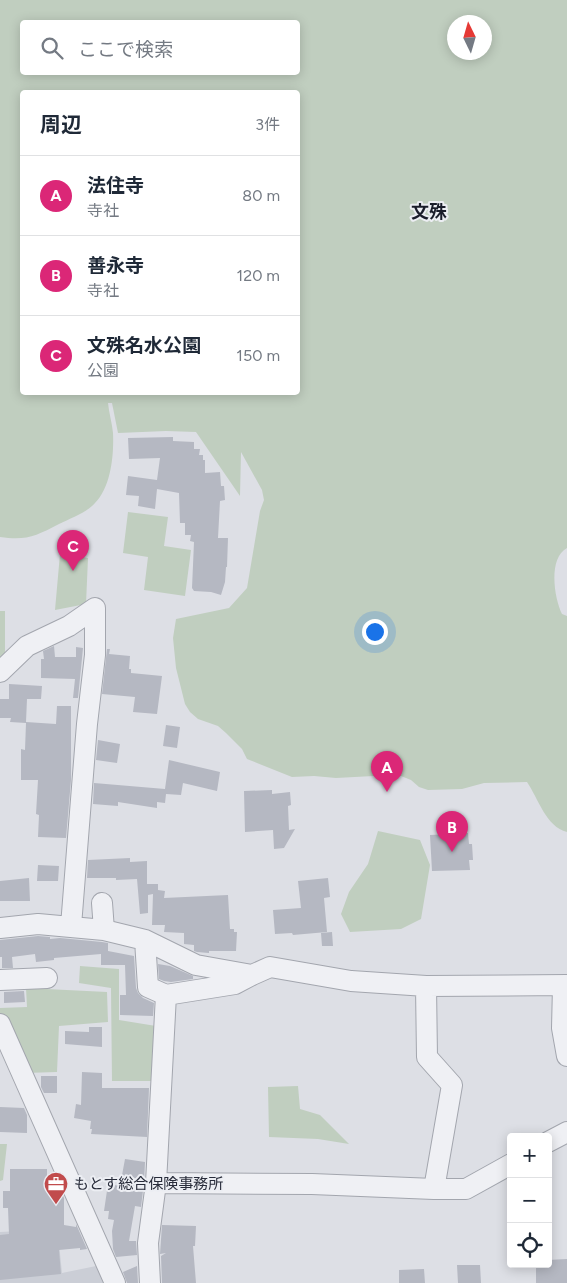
<!DOCTYPE html>
<html lang="ja">
<head>
<meta charset="utf-8">
<style>
  :root { --surface:#fff; --page:#f2f2f3; --text:#1f2937; --muted:#747a83; --line:#e0e1e3; --accent:#db2777 }
  body { margin:0; font-family:Figtree,"Noto Sans JP",sans-serif; background:var(--page); color:var(--text) }
  .controls { position:absolute; right:15px; bottom:15px; display:grid; overflow:hidden; border-radius:5px; box-shadow:0 2px 12px #0003 }
  .controls button { width:45px; height:45px; display:grid; place-items:center; padding:0; border:0; border-bottom:1px solid var(--line); background:var(--surface); color:var(--text); font:25px sans-serif }
  .compass { position:absolute; left:447px; top:15px; width:45px; height:45px; border-radius:50%; background:var(--surface); box-shadow:0 2px 12px #0003; rotate:355deg }
  .you { position:absolute; left:374px; top:631px; width:18px; height:18px; margin:-12px; border:4px solid #fff; border-radius:50%; background:#1a73e8; box-shadow:0 0 0 8px #1a73e833 }
  .badge { display:grid; place-items:center; width:32px; height:32px; border-radius:50%; background:var(--accent); color:#fff; font-size:16px; font-weight:700 }
  .pin { position:absolute; translate:-50% -41px; filter:drop-shadow(0 1px 2px #0008) }
  .pin::after { content:''; position:absolute; top:26px; width:18px; height:15px; background:inherit; clip-path:polygon(0 0,100% 0,50% 100%) }
  .list { margin:0; padding:0; list-style:none }
  h2 { display:flex; justify-content:space-between; align-items:center; height:65px; margin:0; padding:0 20px; font-size:21px }
  h2 small { font-size:16px; font-weight:400; color:var(--muted) }
  .list li { display:grid; grid-template-columns:32px 1fr auto; gap:15px; align-items:center; box-sizing:border-box; height:80px; padding:0 20px; border-top:1px solid var(--line) }
  .list b { display:block; font-size:19px; white-space:nowrap }
  .list p { margin:0; font-size:16px; white-space:nowrap; color:var(--muted) }
  .list em { font-size:16px; font-style:normal; color:var(--muted) }
  .icon { flex:none; width:28px; height:28px; fill:none; stroke:currentColor; stroke-width:2; stroke-linecap:round; stroke-linejoin:round }
  .map { position:relative; flex:none; width:567px; height:1283px; overflow:hidden }
  .search { position:absolute; background:var(--surface); box-shadow:0 2px 12px #0003; left:20px; top:20px; width:280px; height:55px; display:flex; align-items:center; gap:12px; box-sizing:border-box; padding:0 18px; border-radius:5px; color:var(--muted); font-size:19px }
  .panel { position:absolute; background:var(--surface); box-shadow:0 2px 12px #0003; left:20px; top:90px; width:280px; height:305px; border-radius:5px }
  .map>svg:first-child { display:block }
  .built { fill:#cbced6 }
  .green { fill:#c0cebf; fill-rule:evenodd }
  .building { fill:#b5b8c2 }
  .lines { fill:none; stroke-linecap:round; stroke-linejoin:round }
  .minor-casing { stroke:#a3a6ae; stroke-width:22 }
  .minor { stroke:#eff0f4; stroke-width:20 }
  .labels { text-anchor:middle; stroke-width:4; stroke-linejoin:round; paint-order:stroke }
  .poi-label { font-size:15px; fill:#282c3a; stroke:#eceef3; text-anchor:start }
  .quarter-label { font-size:18px; font-weight:bold; fill:#1a1d2b; stroke:#eceef3 }
</style>
</head>
<body>
<div class="map">
<svg width="567" height="1283" viewBox="0 0 567 1283">
  <rect width="100%" height="100%" fill="#dddfe5"/>
  <path class="built" d="M57 1224 62 1273 101 1265 108 1283H0V1232L21 1231Z"/>
  <path class="green" d="M0 0H567V548C548 558 554 598 562 614L567 616V832C546 827 538 798 527 782L484 783 462 789 428 790 419 787 411 780 401 776 392 775 336 778 314 776 292 777 247 759 242 749 226 733 218 726 198 719 190 712 185 704 176 668 173 638 176 619 229 608 247 588 260 511 264 500 262 490 241 452 240 496 196 432 166 431 118 433 112 403H108C109 413 112 423 113 433 114 455 111 487 95 503 86 513 71 518 59 524 36 536 26 541 0 537ZM22 22H298V72H22ZM454 22H484V52H454ZM22 92H298V392H22Z
    M128 512 168 517 164 546 191 550 185 596 144 590 148 557 123 553Z
    M60 554 88 558 86 604 55 610Z
    M0 611H5V663L0 668Z
    M378 831 420 840 430 865 421 919 401 929 350 932 341 914 349 892 368 864Z
    M80 966 119 969V1020L156 1026 153 1081H112L111 988 79 983Z
    M26 988 107 992 108 1022 59 1026 57 1072 25 1073 0 1015V1008L27 1007Z
    M298 1086 300 1109 320 1115 349 1144 318 1139 269 1137 268 1087Z
    M0 1144H7L3 1180 0 1181Z"/>
  <path class="building" d="M173 437V441L194 442V449H200L199 455H203V460H205V473L220 472 221 486H224L225 500 220 501 218 538H228L227 567H226L225 582 221 595 211 592 194 591 192 588 194 542 190 541 191 535H185V523H180L179 493 157 489 155 509 138 506 139 496 126 495 128 476 157 480 160 458 129 459 128 438Z
    M54 646 55 657H76V647L83 648 78 698H73L75 679 41 678V659H44L43 651Z
    M107 649H110L109 654 130 656 129 669H131V673L162 676 157 714 133 712 135 697 102 694Z
    M9 684 42 686 41 699H27L26 722 56 724 57 706H71V780L66 838 38 837 39 815 36 814 38 780H21V749L25 750 26 723 10 722 11 718H0V699H9Z
    M166 725 180 727 177 748 163 746Z
    M98 740 120 744 117 763 96 760Z
    M169 760 220 772 217 791 183 783 181 795 166 794 165 803 157 802V808L118 802V806L93 804 94 783 165 789Z
    M272 790V794L290 792 291 805 288 806 289 830 295 829 284 848 274 849 273 830 245 832 244 791Z
    M468 833 469 844H472L473 860H469L470 870 432 871 430 835Z
    M130 858V862L147 861V884H158V890L165 891 164 898 228 895 230 929H234V932H237L236 951H209V953L197 952 194 951V945L184 944V933L164 932 165 925H152L153 894 148 895V913L140 914 137 879 116 880V878H87L88 860Z
    M38 865 59 866 58 881H37Z
    M29 878 30 901H0V881Z
    M328 878 330 897 324 898 327 932 293 935 292 933 275 934 273 910 301 908 298 881Z
    M332 932 333 946H322L321 933Z
    M38 936 50 937V939L60 938 102 942 108 943V951L134 956 136 988 138 993 143 998 154 1003 153 1016 120 1015V995H126L125 965H101V954L54 958V960L36 962 35 954 12 957 13 968H2V957H0V940Z
    M158 964 170 966 193 976V979L171 982 164 981 159 979Z
    M24 991 25 1002 4 1003V992Z
    M89 1027H102V1047L65 1044V1031L89 1032Z
    M82 1072 102 1073V1088H149L147 1137 91 1134 92 1129H90L91 1121 74 1118 76 1104 81 1105Z
    M41 1076H57V1093H44L41 1087Z
    M0 1107 24 1108 27 1115V1133L0 1132Z
    M125 1159 145 1162 144 1182 141 1207 135 1206 129 1241H136L137 1255 116 1257 113 1249 112 1231 114 1220 108 1219 109 1211H104L108 1184 120 1186Z
    M10 1169H47V1181H57L64 1198V1225L76 1227V1224L87 1249 80 1250V1248L59 1250 61 1274 0 1280V1235L9 1234 8 1208H3V1191H10Z
    M162 1225 196 1226 195 1246H193L196 1283H162L161 1256 166 1253 160 1254Z
    M567 1259V1283H536V1264H548V1260Z
    M457 1265H480L481 1283H458Z
    M137 1266 138 1283H127L123 1272Z
    M424 1269 425 1283H399V1270Z"/>
  <g class="lines">
    <defs>
      <path id="minor" d="M0 672 27 646 69 626 95 608V655L87 724 71 926
        M102 903 104 930
        M0 928 38 924 104 930 145 940 196 965 252 975 270 967 351 981 426 986 567 985
        M145 940 148 987 166 995
        M0 980 47 978
        M426 986 427 1057 452 1085 434 1189
        M563 986 562 1028 567 1056
        M0 1024 115 1283
        M548 1142 567 1132
        M156 1183 166 995 235 984 252 975
        M150 1283 148 1243 156 1183 312 1184 434 1189H466L511 1164"/>
    </defs>
    <use href="#minor" class="minor-casing"/>
    <use href="#minor" class="minor"/>
  </g>
  <defs>
    <symbol id="office-pin" viewBox="-11 -11 22 30"><path d="M0 17L-7.5 6A9.5 9.5 0 1 1 7.5 6Z" fill="#c14b4c" stroke="#eceef3"/><path d="M-6-3h4V-5.5h4V-3h4V5H-6ZM-1-4.5V-3h2v-1.5ZM-6 0V1H6V0Z" fill="#fff"/></symbol>
  </defs>
  <g fill-rule="evenodd">
    <use href="#office-pin" x="42" y="1170" width="28" height="38"/>
  </g>
  <g class="labels">
    <g class="poi-label">
      <text x="74" y="1189">もとす総合保険事務所</text>
    </g>
    <g class="quarter-label">
      <text x="429" y="218">文殊</text>
    </g>
  </g>
</svg>
<div class="controls">
<button>+</button>
<button>−</button>
<button><svg class="icon" aria-label="locate" viewBox="0 0 24 24"><circle cx="12" cy="12" r="6"/><path d="M12 2v4M12 18v4M2 12h4M18 12h4"/></svg></button>
</div>
<svg class="compass" viewBox="-18 -18 36 36"><path d="M0-13l5 13h-10z" fill="#e53935"/><path d="M0 13l5-13h-10z" fill="#747a83"/></svg>
<div class="you"></div>
<div class="pin badge" style="left:387px;top:792px">A</div>
<div class="pin badge" style="left:452px;top:852px">B</div>
<div class="pin badge" style="left:73px;top:571px">C</div>
<div class="search"><svg class="icon" aria-label="search" viewBox="0 0 24 24"><circle cx="10" cy="10" r="6"/><path d="M15 15l6 6"/></svg>ここで検索</div>
<section class="panel">
<h2>周辺<small>3件</small></h2>
<ul class="list">
<li><span class="badge">A</span><div><b>法住寺</b><p>寺社</p></div><em>80 m</em></li>
<li><span class="badge">B</span><div><b>善永寺</b><p>寺社</p></div><em>120 m</em></li>
<li><span class="badge">C</span><div><b>文殊名水公園</b><p>公園</p></div><em>150 m</em></li>
</ul>
</section>
</div>
</body>
</html>
